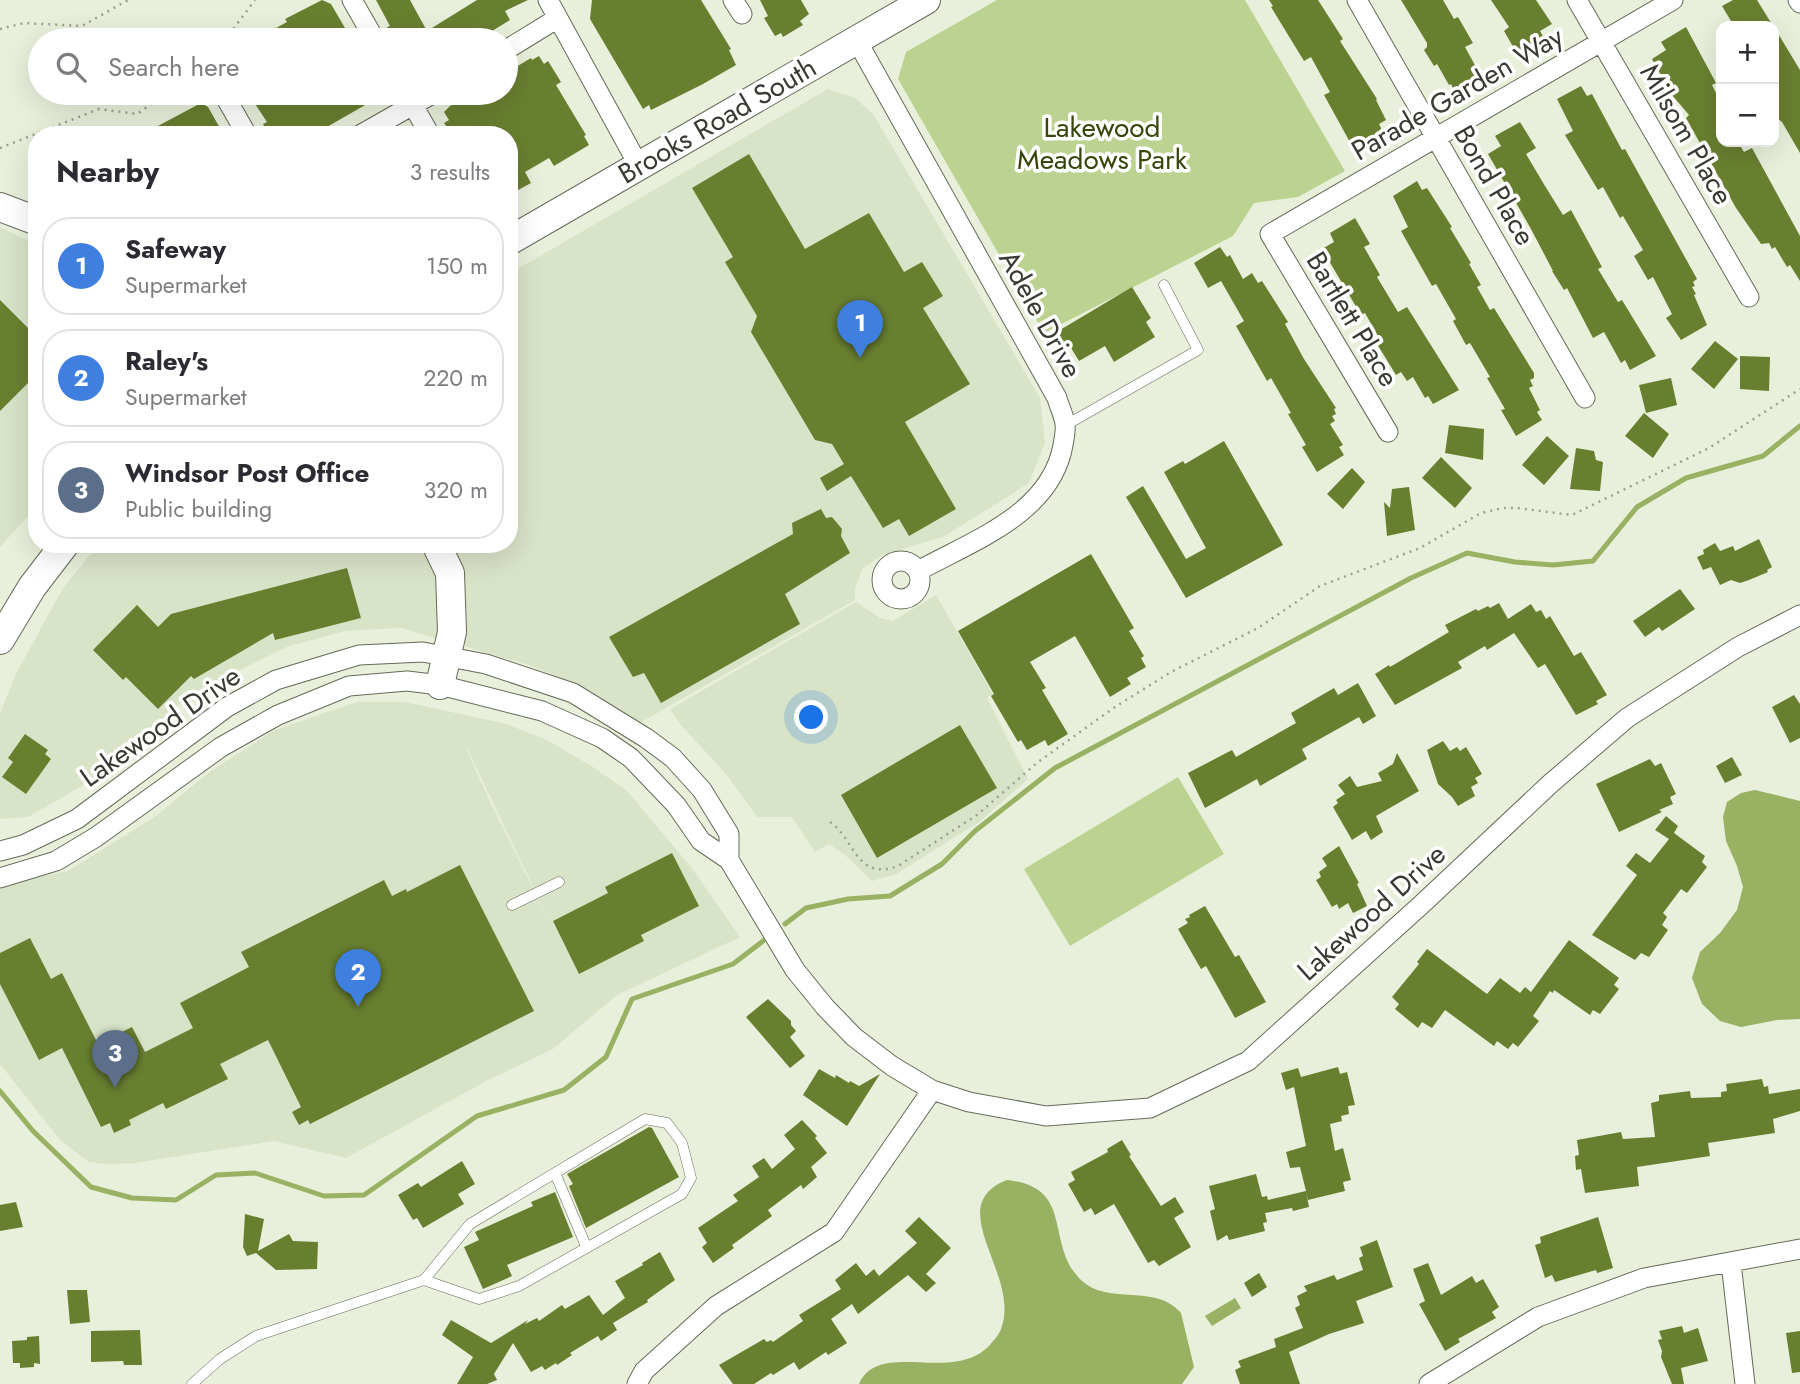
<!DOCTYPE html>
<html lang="en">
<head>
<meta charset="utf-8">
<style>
  :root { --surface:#fff; --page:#f2f2f3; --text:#2b2b33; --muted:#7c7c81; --line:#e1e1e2; --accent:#ac3f9d }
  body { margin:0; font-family:Jost,sans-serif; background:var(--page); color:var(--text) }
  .controls { position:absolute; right:21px; top:21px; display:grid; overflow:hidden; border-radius:14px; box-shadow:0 7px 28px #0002 }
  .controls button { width:63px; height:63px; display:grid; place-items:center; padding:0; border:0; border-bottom:2px solid var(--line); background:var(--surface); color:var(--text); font:35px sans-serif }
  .you { position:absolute; left:812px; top:718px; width:24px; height:24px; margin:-18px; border:5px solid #fff; border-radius:50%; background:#1a73e8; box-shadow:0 0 0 10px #1a73e833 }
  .badge { display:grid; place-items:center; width:46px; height:46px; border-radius:50%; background:var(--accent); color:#fff; font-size:23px; font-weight:700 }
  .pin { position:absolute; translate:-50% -58px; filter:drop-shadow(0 2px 4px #0008) }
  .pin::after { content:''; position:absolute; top:37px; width:24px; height:21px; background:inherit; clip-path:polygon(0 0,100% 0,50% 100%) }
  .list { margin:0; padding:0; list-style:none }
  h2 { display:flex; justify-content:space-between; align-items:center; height:91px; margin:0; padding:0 28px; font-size:30px }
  h2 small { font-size:23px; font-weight:400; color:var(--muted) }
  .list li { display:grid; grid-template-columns:46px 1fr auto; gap:21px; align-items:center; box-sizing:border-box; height:98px; margin:0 14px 14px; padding:0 14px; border:2px solid var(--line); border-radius:28px }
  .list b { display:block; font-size:26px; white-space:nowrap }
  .list p { margin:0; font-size:23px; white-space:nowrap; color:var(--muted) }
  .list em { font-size:23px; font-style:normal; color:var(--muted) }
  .icon { flex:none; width:38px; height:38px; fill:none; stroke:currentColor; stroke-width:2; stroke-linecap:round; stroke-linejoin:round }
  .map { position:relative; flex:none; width:1800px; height:1384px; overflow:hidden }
  .search { position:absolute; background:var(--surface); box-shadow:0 7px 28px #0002; left:28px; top:28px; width:490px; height:77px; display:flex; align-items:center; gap:18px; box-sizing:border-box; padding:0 24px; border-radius:38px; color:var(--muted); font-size:26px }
  .panel { position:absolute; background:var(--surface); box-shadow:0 7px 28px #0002; left:28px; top:126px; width:490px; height:427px; border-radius:28px }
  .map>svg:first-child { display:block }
  .built { fill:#d9e3c8; fill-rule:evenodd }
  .green { fill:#bcd290 }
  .water { fill:#98b162 }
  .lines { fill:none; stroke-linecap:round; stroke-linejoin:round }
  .stream { stroke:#98b162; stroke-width:5 }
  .building { fill:#697f30 }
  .lane-casing { stroke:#646b58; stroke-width:11 }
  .street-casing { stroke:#646b58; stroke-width:21 }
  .secondary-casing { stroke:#646b58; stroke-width:30 }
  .path { stroke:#9ca293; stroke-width:2.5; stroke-dasharray:2 5; stroke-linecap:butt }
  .lane { stroke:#fff; stroke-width:10 }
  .street { stroke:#fff; stroke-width:19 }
  .secondary { stroke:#fff; stroke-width:28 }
  .labels { text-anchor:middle; stroke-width:7; stroke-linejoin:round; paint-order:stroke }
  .street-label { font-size:28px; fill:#383b33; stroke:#fff }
  .park-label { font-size:28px; fill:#37470b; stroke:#fff }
</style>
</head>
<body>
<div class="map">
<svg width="1800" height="1384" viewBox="0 0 1800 1384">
  <rect width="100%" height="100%" fill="#e8f0db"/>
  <path class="built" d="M828 89 855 98 873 114 1040 398 1045 443 1029 483 943 537 882 555 862 569 855 590V600L636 725 589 690 529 665 401 628 346 631 289 646 234 673 182 702 82 786 28 817 0 819V713L16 674 63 588 99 544H509V274Z
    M0 227 37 245V506L0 547Z
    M936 595 993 694 987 698 1028 779 979 822 896 874 872 881 845 855 829 844 815 852 792 817H757L726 774 680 724 670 709 856 602 880 618 893 621Z
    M357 702H405L507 724 549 741 593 767 627 791 691 867 740 937 617 995 553 1049 488 1080 346 1158 274 1141 134 1163 109 1164 89 1162 60 1140 0 1064V885L68 871 156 816 208 773 275 730ZM466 748H467L554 931 492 806Z"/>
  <path class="green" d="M997 0H1245L1345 171 1298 197 1254 203 1233 236 1044 333 898 79 906 52Z
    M1178 777 1224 854 1070 946 1024 869Z"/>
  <path class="water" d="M1755 790 1800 801V1019L1777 1020 1741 1027 1720 1021 1702 1004 1692 978 1700 952 1720 933 1737 910 1743 887 1737 866 1726 841 1723 817 1727 802 1741 793Z
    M1007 1180C1076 1187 1044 1244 1081 1280 1108 1306 1156 1283 1181 1313L1194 1367 1182 1384H859C879 1339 951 1384 989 1346 993 1341 999 1335 1001 1329 1022 1275 940 1206 1007 1180Z
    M1235 1298 1241 1308 1212 1326 1205 1316Z"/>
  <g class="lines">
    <path class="stream" d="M785 924 806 908 848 899 890 896 942 864 975 831 1055 768 1411 578 1467 553 1515 562 1553 565 1593 561 1637 507 1686 478 1763 456 1800 426
      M0 1091 33 1131 91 1187 132 1198 176 1200 216 1175 255 1173 324 1196 364 1195 477 1116 564 1090 606 1057 632 999 733 964 763 941"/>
  </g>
  <path class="building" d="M322 0 331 4 352 40H254L287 22 285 19Z
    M376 0H410L427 31 477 0H528L505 11 510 20 484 36 487 40H395L387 27 390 26Z
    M592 0H701L731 49 729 50 736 65 703 84 651 110 649 105 643 109 590 19Z
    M760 0H801L809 14 800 21 803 25 783 37 781 33 775 36 764 18 768 16Z
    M1269 0H1318L1343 39 1340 41 1377 99 1376 100 1386 120 1379 124 1384 134 1356 149 1351 144 1324 95 1330 92 1311 57 1304 61 1271 7 1273 6Z
    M1401 0H1443L1454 19 1458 17 1473 43 1465 47 1482 78 1456 94 1451 84 1449 85 1437 64 1434 66 1424 50 1427 47V43Z
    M1491 0H1536L1552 24 1540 31 1547 43 1520 59 1504 31 1509 27Z
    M1733 0H1757L1773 26H1734L1722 6Z
    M1686 27 1716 83 1712 85 1721 103V142H1738L1744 152 1752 148 1800 236V281L1790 265 1787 267 1775 247 1772 249 1769 243 1761 244 1736 208 1686 118 1689 115 1672 95 1652 59 1666 50 1661 42Z
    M1774 27 1800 70V153L1782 122 1774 116Z
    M539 56 544 64 548 61 561 82 556 85 586 135 584 136 589 145 554 166 549 158 525 172 531 183 509 195V135H452L444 123 449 120 444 112 450 106 475 93H506V73L531 58 532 60Z
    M1581 86 1587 96 1592 94 1622 150 1625 149 1697 279 1693 282 1695 286 1692 287 1696 294 1694 295 1707 325 1681 340 1666 318 1672 314 1653 277 1648 280 1634 256 1643 250 1623 216 1620 218 1603 187 1598 190 1565 135 1573 131 1557 99Z
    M248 93H386L313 135H269L263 124 267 122Z
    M201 103 208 107 224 135H141Z
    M1520 122 1536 148 1526 154 1545 186 1563 215 1571 210 1602 267 1598 269 1618 302 1622 300 1656 356 1630 370 1625 360 1621 363 1604 332 1593 338 1567 288 1564 290 1552 271H1553L1531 229 1488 154 1501 146 1495 136Z
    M749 154 805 249 869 213 904 272 922 262 943 296 923 308 970 384 905 422 956 509 909 536 899 519 883 528 851 476 827 491 820 478 844 464 832 444 815 440 751 332 757 316 725 262 733 257 692 188Z
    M1417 181 1422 190 1427 188 1452 227 1450 228 1471 263 1469 264 1481 285 1477 287 1490 310 1494 308 1534 373V378L1530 380 1533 386 1529 388 1540 410 1537 412 1542 420 1516 436 1501 410 1505 409 1487 378 1490 377 1470 343 1466 345 1453 321 1456 319 1436 284 1432 286 1401 231 1408 227 1393 196Z
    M1355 218 1370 244 1364 247 1380 275 1377 277 1398 312 1407 307 1459 390 1433 404 1428 396 1425 398 1413 377 1407 381 1401 372 1396 375 1374 339 1378 336 1365 313 1361 315 1322 249 1334 242 1330 233Z
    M1220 247 1227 257 1230 255 1243 279 1252 273 1258 283 1262 281 1288 322 1285 324 1304 359 1336 408 1334 409 1336 414 1332 416 1335 421 1330 424 1343 445 1339 447 1344 455 1317 472 1302 447 1306 445 1288 414 1291 413 1271 378 1267 381 1236 326 1244 321 1221 281 1208 288 1194 263Z
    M1132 287 1151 318 1146 322 1155 337 1114 362 1105 346 1079 361 1068 343 1063 346 1055 333Z
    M0 300 37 337V374L0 411Z
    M1715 341 1738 359 1714 389 1691 369Z
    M1740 356 1770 357 1769 391 1740 389Z
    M1671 378 1677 405 1646 413 1639 385Z
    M1644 413 1669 434 1653 458 1625 436Z
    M1449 425 1484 429 1483 460 1445 453Z
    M1547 436 1569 456 1544 485 1522 465Z
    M1224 441 1283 545 1186 598 1126 497 1143 486 1186 559 1206 548 1164 472 1183 461 1185 464Z
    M1576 448 1594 451 1596 460 1603 462 1600 491 1570 489Z
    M1441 457 1472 488 1455 508 1422 478Z
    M1352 468 1365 482 1343 509 1327 494Z
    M1409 487 1415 530 1387 536 1384 502 1390 508 1392 489Z
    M821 509 826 518 832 517 842 529 841 536 850 553 785 594 800 624 661 703 644 673 633 677 609 637 793 534 792 523Z
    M1759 539 1772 567 1767 570 1768 572 1749 580 1740 583 1731 580 1720 585 1711 567 1703 570 1697 557 1704 554 1703 550 1715 543 1720 551 1733 546 1735 551Z
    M1091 554 1134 628 1129 631 1144 656 1141 658 1146 667 1127 678 1131 684 1110 697 1075 636 1030 662 1046 688 1042 690 1068 734 1048 746 1045 740 1027 750 1021 740 1018 742 991 696 994 694 958 631Z
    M347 568 361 618 275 640 273 633 194 679 191 676 158 709 126 677 123 680 93 650 137 605 158 627 171 614Z
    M1680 589 1695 609 1662 631 1659 627 1645 637 1633 621Z
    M1499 603 1508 619 1531 604 1536 612 1541 610 1546 619 1550 616 1574 656 1581 652 1607 695 1596 701 1598 704 1576 715 1545 664 1538 668 1514 633 1487 650 1485 646 1458 662 1462 668 1395 705 1375 674 1389 665 1390 667 1449 632 1445 625 1476 609 1478 611 1488 606 1490 608Z
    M1358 683 1376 716 1363 724 1359 717 1302 749 1307 759 1260 786 1257 779 1205 808 1188 773 1232 750 1236 757 1296 723 1291 713 1334 688 1338 695Z
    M1794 695 1800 704V738L1790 743 1772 707Z
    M960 725 997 788 877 858 841 795Z
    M25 734 48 750 45 754 51 759 26 794 2 777 13 762 8 758Z
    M1443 741 1450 751 1457 747 1460 751 1466 747 1482 774 1475 778 1478 783 1471 787 1475 796 1458 806 1452 797 1438 784 1427 750Z
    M1397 753 1419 791 1376 816 1383 832 1371 840 1366 831 1352 840 1333 807 1338 803 1336 800 1345 794 1338 785 1350 776 1357 787 1382 781 1378 773 1393 764Z
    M1732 757 1742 775 1725 783 1716 766Z
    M1650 759 1655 766 1661 763 1676 794 1670 797 1673 804 1659 810 1662 812 1619 832 1596 784Z
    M1666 816 1678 826 1674 833 1705 856 1702 862 1707 867 1687 893 1681 889 1663 913 1667 917 1662 925 1668 930 1649 957 1641 953 1635 960 1592 935 1637 875 1626 866 1636 853 1650 863 1669 839 1655 830Z
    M1339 846 1359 883 1357 884 1367 906 1353 913 1348 903 1339 909 1337 904 1332 907 1316 880 1321 877 1319 872 1327 866 1322 858Z
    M672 853 699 906 641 935 644 941 579 974 553 921 608 893 605 887Z
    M460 865 534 1011 310 1124 308 1120 299 1125 292 1112 301 1107 268 1040 220 1064 228 1079 166 1109 163 1103 129 1120 131 1125 114 1133 110 1123 101 1127 62 1048 39 1060 0 984V953L30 938 51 979 62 973 98 1044 132 1027 145 1052 193 1028 180 1003 249 967 241 952 384 880 392 896 406 889 407 892Z
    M1205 906 1235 957 1239 955 1266 1002 1235 1018 1206 966 1201 969 1178 929 1188 923 1185 919 1190 917 1189 915Z
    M1569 940 1619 978 1614 985 1619 989 1600 1014 1593 1010 1590 1015 1554 990 1553 993 1550 991 1533 1016 1539 1021 1518 1047 1513 1043 1508 1049 1497 1041 1494 1046 1445 1010 1432 1028 1422 1022 1418 1028 1395 1009 1399 1004 1392 997 1419 964 1417 962 1427 949 1487 994 1500 978 1520 993 1525 987 1531 992Z
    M768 999 791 1021V1025L796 1031 790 1037 805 1056 790 1068 746 1017Z
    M1338 1067 1340 1074 1347 1072 1355 1105 1348 1106 1349 1114 1341 1116 1342 1121 1330 1124 1335 1151 1343 1148 1351 1180 1343 1182 1345 1191 1308 1200 1306 1191 1309 1207 1293 1211 1292 1208 1265 1213 1267 1222 1263 1223 1265 1231 1229 1240 1227 1235 1217 1241 1210 1211 1215 1209 1209 1186 1256 1174 1262 1197 1267 1196 1268 1200 1306 1191 1300 1167 1290 1168 1286 1152 1306 1146 1294 1087 1286 1090 1281 1073 1298 1068 1301 1077Z
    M819 1069 835 1078 836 1075 849 1083 850 1081 859 1086 880 1074 847 1126 803 1095Z
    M1762 1079 1764 1087 1768 1086 1769 1094 1800 1089V1111L1773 1119 1775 1133 1708 1143 1710 1156 1637 1167 1639 1186 1585 1193 1581 1169 1576 1170 1575 1156 1579 1155 1577 1140 1621 1132 1623 1139 1655 1137 1651 1103 1659 1101V1095L1690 1091 1691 1098 1721 1097V1092L1727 1091 1726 1084Z
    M802 1120 817 1136 815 1138 827 1153 811 1167 817 1177 803 1189 801 1185 768 1210 772 1216 732 1245 734 1248 713 1263 702 1247 707 1243 698 1228 738 1201 733 1195 759 1177 752 1166 764 1158 772 1169 795 1149 784 1135Z
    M649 1127 652 1128 679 1177 586 1228 569 1186 573 1184 567 1174Z
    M1122 1140 1131 1155 1129 1156 1161 1206 1175 1197 1184 1212 1174 1218 1191 1247 1159 1266 1154 1260 1148 1263 1114 1204 1095 1215 1091 1208 1084 1212 1068 1184 1075 1180 1071 1172 1108 1152 1107 1149Z
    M462 1161 475 1184 458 1194 464 1204 423 1228 417 1218 413 1220 398 1195 418 1183 421 1187Z
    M555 1192 573 1237 507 1265 512 1276 483 1289 464 1247 479 1240 475 1232 533 1206 531 1202Z
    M16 1202 23 1227 0 1231V1205Z
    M245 1214 264 1219 258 1251 289 1234 293 1241 318 1242 317 1269 276 1270 256 1253 247 1256 243 1247Z
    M919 1217 951 1248 926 1274 936 1283 926 1292 908 1275 858 1314 852 1304 831 1319 847 1343 828 1355 826 1352 799 1370 794 1362 773 1375 771 1373 754 1384H733L719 1365 764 1339 767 1342 771 1340 773 1342 803 1321 799 1315 841 1289 835 1280 856 1263 866 1276 874 1269 879 1276 917 1243 905 1231Z
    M1598 1217 1613 1268 1597 1273 1596 1270 1555 1282 1552 1275 1545 1278 1535 1245 1541 1243 1540 1237Z
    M1377 1240 1393 1287 1356 1301 1364 1323 1329 1334 1289 1352 1300 1384H1240L1235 1370 1241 1367 1238 1361 1276 1347 1274 1339 1303 1328 1295 1308 1300 1305 1297 1296 1307 1291 1304 1286 1334 1275 1337 1280 1363 1270 1359 1258 1363 1256 1360 1247Z
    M660 1252 675 1280 647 1300 648 1302 613 1323 617 1330 601 1341 598 1336 570 1353 572 1355 557 1365 556 1363 545 1370 542 1366 531 1372 513 1343 494 1374 497 1380 487 1384H457L473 1357 442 1335 451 1320 491 1343 528 1320 525 1324 537 1318 539 1321 562 1305 565 1309 589 1295 603 1315 625 1298 615 1281 643 1265 642 1263Z
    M1428 1263 1441 1295 1472 1276 1476 1283 1483 1279 1499 1307 1492 1312 1496 1318 1458 1339 1460 1342 1445 1351 1419 1304 1425 1301 1413 1269Z
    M1259 1273 1267 1287 1252 1297 1244 1283Z
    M67 1290H87L90 1322 70 1324Z
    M1682 1326 1684 1333 1698 1328 1708 1361 1681 1368 1684 1384H1672L1661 1357 1662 1351 1658 1340 1662 1339 1659 1331Z
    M140 1330 142 1365H124L123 1361 91 1362V1331Z
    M1800 1331V1372L1792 1373 1786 1333Z
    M39 1336 40 1364 34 1363V1367L20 1368V1363H13L12 1341 27 1340V1337Z"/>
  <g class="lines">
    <defs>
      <path id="lane" d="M1066 425 1198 350 1164 285
        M512 905 559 882
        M555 1173 586 1246
        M192 1384 220 1359 256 1336 424 1280 470 1224 645 1119 667 1123 682 1143 691 1178 682 1194 519 1286 479 1299 424 1280"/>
      <path id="street" d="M352 0 375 40
        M548 0 639 166
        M733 0 742 14
        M1357 0 1585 398
        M1577 0 1749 297
        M1798 0 1800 3
        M856 39 1057 398C1059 406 1064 415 1065 424 1066 430 1064 439 1063 445 1051 514 972 541 918 571
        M506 50 558 18
        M223 93 247 135
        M406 93 430 135
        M360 135 434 93
        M1388 432 1270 234 1673 0
        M882 580a19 19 0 1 1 38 0a19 19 0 1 1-38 0Z
        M0 851 23 845 77 819 227 707 276 680 359 655 423 652 486 664 573 693 646 738 673 758 702 790 729 834V860
        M0 878 56 861 96 837 221 747 278 715 349 686 407 681 440 685 542 711 602 738 631 758 676 805 701 841 729 860 795 970 825 1007 854 1037 892 1066 932 1090 969 1102 1046 1116 1150 1108 1248 1061 1421 905 1550 784 1627 718 1738 647 1800 615
        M1731 1263 1745 1384
        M637 1384 644 1371 716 1306 834 1232 932 1090
        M1429 1384 1538 1317 1644 1278 1800 1249"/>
      <path id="secondary" d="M0 207 37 221
        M509 241 926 0
        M436 544 450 573 452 632 440 685
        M0 640 32 587 65 544"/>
    </defs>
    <use href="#lane" class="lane-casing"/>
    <use href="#street" class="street-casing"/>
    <use href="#secondary" class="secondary-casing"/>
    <path class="path" d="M0 29 24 23 82 26 128 0
      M225 40 255 0
      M0 148 99 109 137 114 167 93
      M830 822C856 840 855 881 898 866L977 815 1038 762 1115 707 1171 672 1258 628 1320 586 1420 548 1481 513 1503 508H1517L1572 515 1709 448 1800 389"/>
    <use href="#lane" class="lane"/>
    <use href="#street" class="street"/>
    <use href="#secondary" class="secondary"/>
  </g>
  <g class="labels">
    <g class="street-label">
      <text transform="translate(1457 93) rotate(-30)" y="10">Parade Garden Way</text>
      <text transform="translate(717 120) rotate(-30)" y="10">Brooks Road South</text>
      <text transform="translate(1687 134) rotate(60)" y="10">Milsom Place</text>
      <text transform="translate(1495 185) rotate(60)" y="10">Bond Place</text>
      <text transform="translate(1041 314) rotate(61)" y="10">Adele Drive</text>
      <text transform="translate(1353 319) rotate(59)" y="10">Bartlett Place</text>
      <text transform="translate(160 726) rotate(-35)" y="10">Lakewood Drive</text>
      <text transform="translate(1371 912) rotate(-42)" y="10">Lakewood Drive</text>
    </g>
    <g class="park-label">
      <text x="1102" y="137">Lakewood<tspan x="1102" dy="32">Meadows Park</tspan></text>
    </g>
  </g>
</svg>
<div class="controls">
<button>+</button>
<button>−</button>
</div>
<div class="you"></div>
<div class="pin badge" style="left:860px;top:358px;background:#3f7fe0">1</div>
<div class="pin badge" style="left:358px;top:1007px;background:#3f7fe0">2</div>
<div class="pin badge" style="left:115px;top:1088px;background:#5c6f8a">3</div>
<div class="search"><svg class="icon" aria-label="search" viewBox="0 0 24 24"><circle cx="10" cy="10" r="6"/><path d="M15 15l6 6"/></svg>Search here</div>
<section class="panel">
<h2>Nearby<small>3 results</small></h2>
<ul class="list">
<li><span class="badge" style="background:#3f7fe0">1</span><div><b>Safeway</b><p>Supermarket</p></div><em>150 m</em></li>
<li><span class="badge" style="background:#3f7fe0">2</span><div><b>Raley's</b><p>Supermarket</p></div><em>220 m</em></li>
<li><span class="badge" style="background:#5c6f8a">3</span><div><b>Windsor Post Office</b><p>Public building</p></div><em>320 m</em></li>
</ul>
</section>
</div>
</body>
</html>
